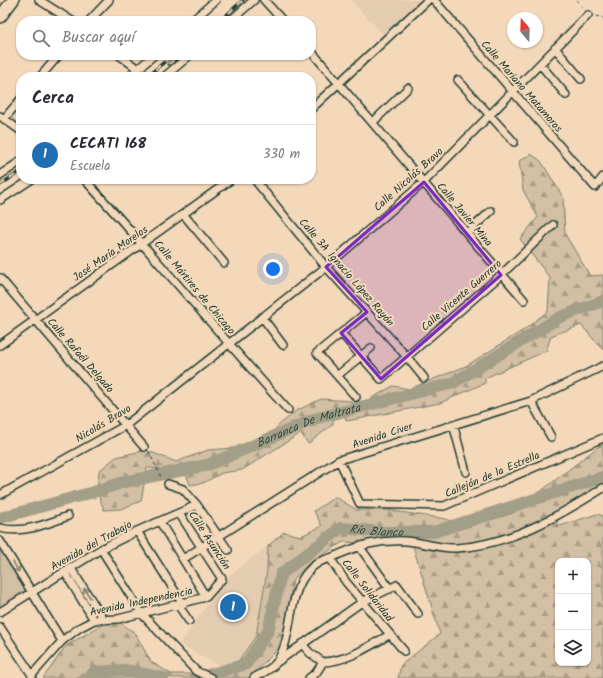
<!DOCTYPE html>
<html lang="es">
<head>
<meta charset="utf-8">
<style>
  :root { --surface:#fff; --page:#f7f7f7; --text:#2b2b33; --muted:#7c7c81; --line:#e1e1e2; --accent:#1f6fb2 }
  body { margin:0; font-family:Kalam,sans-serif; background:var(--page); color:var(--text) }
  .controls { position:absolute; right:12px; bottom:12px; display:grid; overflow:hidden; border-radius:8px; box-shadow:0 1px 3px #0004 }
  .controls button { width:36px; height:36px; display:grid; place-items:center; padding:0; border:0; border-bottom:1px solid var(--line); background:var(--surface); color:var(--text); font:20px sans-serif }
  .compass { position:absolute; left:507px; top:12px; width:36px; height:36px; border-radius:50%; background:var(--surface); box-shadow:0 1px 3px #0004; rotate:341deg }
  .you { position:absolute; left:273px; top:269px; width:14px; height:14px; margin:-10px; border:3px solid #fff; border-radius:50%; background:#1a73e8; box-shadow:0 0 0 6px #1a73e833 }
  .badge { display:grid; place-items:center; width:26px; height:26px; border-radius:50%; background:var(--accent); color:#fff; font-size:13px; font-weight:700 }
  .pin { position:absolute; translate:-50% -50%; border:2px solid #fff; box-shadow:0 1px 4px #0006 }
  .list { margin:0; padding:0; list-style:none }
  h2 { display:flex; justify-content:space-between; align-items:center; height:52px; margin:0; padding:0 16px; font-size:17px }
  h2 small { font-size:13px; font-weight:400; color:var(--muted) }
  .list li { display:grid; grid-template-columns:26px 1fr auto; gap:12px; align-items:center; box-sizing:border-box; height:60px; padding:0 16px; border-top:1px solid var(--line) }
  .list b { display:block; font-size:15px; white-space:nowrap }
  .list p { margin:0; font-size:13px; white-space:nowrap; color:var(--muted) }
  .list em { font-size:13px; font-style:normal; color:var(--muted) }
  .icon { flex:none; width:22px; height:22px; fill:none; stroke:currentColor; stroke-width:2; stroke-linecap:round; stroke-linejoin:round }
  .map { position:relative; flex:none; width:603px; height:678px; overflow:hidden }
  .search { position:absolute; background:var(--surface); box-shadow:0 1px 3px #0004; left:16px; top:16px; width:300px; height:44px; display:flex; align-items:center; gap:10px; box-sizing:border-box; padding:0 14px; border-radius:16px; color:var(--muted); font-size:15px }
  .panel { position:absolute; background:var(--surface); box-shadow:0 1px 3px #0004; left:16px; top:72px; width:300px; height:112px; border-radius:16px }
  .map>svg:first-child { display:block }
  .built { fill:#e3ccb0 }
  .forest { fill:url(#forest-firs); stroke:#787e6c; fill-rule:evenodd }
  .park { fill:#d2bfa4; stroke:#787e6c }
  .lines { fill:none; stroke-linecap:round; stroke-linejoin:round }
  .river { stroke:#a39e87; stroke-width:12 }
  .street-casing { stroke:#1f3d34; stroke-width:10 }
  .primary-casing { stroke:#1f3d34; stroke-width:14 }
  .path { stroke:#1f3d34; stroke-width:1; stroke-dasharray:3 3; stroke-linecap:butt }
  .street { stroke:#f4d8ba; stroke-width:7 }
  .primary { stroke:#f4d8ba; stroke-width:11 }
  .rail-casing { stroke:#1f3d34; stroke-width:3.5 }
  .rail { stroke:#f4d8ba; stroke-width:2; stroke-dasharray:6; stroke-linecap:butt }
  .oneway { stroke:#7f8370 }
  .marked { fill:#7b2cbf; fill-opacity:0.2; stroke:#7b2cbf; stroke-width:3; stroke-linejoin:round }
  .labels { text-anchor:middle; stroke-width:4; stroke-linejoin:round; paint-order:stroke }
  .street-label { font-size:11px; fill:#1f3d34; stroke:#f4d8ba }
  .water-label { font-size:12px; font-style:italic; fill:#334c40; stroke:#f4d8ba }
</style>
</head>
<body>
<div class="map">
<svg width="603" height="678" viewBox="0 0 603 678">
  <defs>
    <pattern id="forest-firs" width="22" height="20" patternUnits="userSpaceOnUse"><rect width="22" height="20" fill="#d2bfa4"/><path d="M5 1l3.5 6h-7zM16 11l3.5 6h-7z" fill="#aa9c86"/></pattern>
  </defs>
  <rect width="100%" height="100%" fill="#f4d8ba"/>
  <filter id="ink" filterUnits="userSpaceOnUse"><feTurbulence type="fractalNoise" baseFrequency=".025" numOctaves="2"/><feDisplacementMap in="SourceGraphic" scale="8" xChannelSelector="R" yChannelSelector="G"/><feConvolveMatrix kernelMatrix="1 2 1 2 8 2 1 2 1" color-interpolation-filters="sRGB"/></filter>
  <g filter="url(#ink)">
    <path class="built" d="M350 0H423L386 37Z
      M268 546 267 571 256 636 237 663 224 669 180 644 226 578Z"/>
    <path class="forest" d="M531 154 541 161 563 197 565 234 590 276 603 275V350L581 325 551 336 546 351 485 378V383L440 403 347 421 344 415H333V424L308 444 301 433 242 470 222 473 203 483 190 485 187 476 166 469 147 468 141 501 121 509 104 510 97 491 99 471 116 457 146 450 176 462 208 450 260 446 278 426 296 411 321 399 365 402 393 386 409 389 466 366 525 329 548 311 550 278 520 239 538 217 523 190 519 161Z
      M603 443V485L558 517 557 527 597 514 603 516V678H398L401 665 440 634 413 546 343 542 308 564 293 580 282 645 249 678H43L66 646 103 624 118 621 135 633 151 662 171 674H214L237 663 256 636 267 571 268 546 284 532 301 536 322 526 314 511 335 497 357 510H387L446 519 467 527 513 513ZM558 561H588V663H558Z"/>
    <path class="park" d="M0 546 27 590 0 607Z"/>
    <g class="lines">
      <g class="river">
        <path id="s1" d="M0 518 97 491 124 482 208 465 314 419 453 383 560 317 603 301"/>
        <path d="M89 678 94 672 124 670 163 678"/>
        <path id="s2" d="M198 678 246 664 268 631 281 574 341 528 382 532H434L603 477"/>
      </g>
      <defs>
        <path id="street" d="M39 0 72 21
          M264 0 283 21
          M434 0 595 187 603 177
          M89 21 109 0
          M192 21 216 0
          M230 21 254 0
          M555 48 581 79
          M311 51 524 300
          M119 55 138 69
          M540 64 566 95
          M40 77 59 55
          M129 77 154 55
          M164 77 190 55
          M458 80 514 142
          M311 109 428 0
          M0 116 21 131
          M4 119 21 99
          M373 122 408 88
          M0 175 21 161
          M84 179C154 255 219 334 288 410
          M254 179 326 267 407 357 424 378
          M0 200 32 179
          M184 215 224 263
          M467 233 491 211
          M0 278 144 447
          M262 317 283 345
          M341 333 381 379 501 275 553 225
          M0 345 232 179
          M338 375 371 348
          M356 397 317 353 367 312
          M531 401 551 437
          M453 424 466 472
          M339 460 360 504 444 506 603 438
          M168 484 183 489 197 505 228 550
          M0 495 126 425 326 267 424 182 588 15
          M160 522 206 597
          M0 528C22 534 47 524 68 516
          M137 531 183 604
          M0 541 62 641
          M359 546 390 589
          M101 549 142 614 196 671 211 678
          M330 558 346 582 404 651
          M183 559 339 460 531 401 603 366
          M70 567 104 620
          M64 571 94 620
          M178 605 189 621
          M0 612 101 549 137 531 197 505
          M0 627 32 675
          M302 644 310 653 323 662
          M323 662C348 661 368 647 389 635
          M276 663 362 602 397 585 418 614
          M32 678V675L62 641 79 628 94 620 118 619 206 597 222 579 179 513
          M254 678C260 674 272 669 276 663 297 634 283 585 319 562 323 560 328 559 333 557 357 546 379 539 406 541 422 542 440 549 456 548 510 545 559 516 603 488
          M309 678 316 673 323 662"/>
        <path id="primary" d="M0 17 13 0"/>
      </defs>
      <use href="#street" class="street-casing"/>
      <use href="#primary" class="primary-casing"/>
      <path class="path" d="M577 0 584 9
        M596 16 603 18
        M146 71 157 74
        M149 452 162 479"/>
      <use href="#street" class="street"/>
      <use href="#primary" class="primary"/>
      <defs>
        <path id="rail" d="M220 21 243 0
          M169 64 181 55
          M146 77 173 55
          M0 185 21 171"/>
      </defs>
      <use href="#rail" class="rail-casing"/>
      <use href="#rail" class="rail"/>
    </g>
    <defs><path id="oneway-shaft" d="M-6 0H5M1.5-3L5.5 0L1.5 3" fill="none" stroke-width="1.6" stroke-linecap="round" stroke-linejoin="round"/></defs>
    <g class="oneway">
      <use href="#oneway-shaft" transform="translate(16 567) rotate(59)"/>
      <use href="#oneway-shaft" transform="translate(87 593) rotate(-123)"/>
    </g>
  </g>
  <path class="marked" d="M424 182 501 275 381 379 341 333 367 312 326 267Z"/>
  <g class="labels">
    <g class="street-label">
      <text transform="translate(522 86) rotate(49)" y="4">Calle Mariano Matamoros</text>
      <text transform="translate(408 179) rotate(-42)" y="4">Calle Nicolás Bravo</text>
      <text transform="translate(465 214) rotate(50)" y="4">Calle Javier Mina</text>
      <text transform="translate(110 253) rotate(-35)" y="4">José María Morelos</text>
      <text transform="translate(347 272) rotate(49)" y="4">Calle 3A Ignacio López Rayón</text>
      <text transform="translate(195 287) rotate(50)" y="4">Calle Mártires de Chicago</text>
      <text transform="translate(461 295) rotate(-41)" y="4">Calle Vicente Guerrero</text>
      <text transform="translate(81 355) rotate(49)" y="4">Calle Rafaél Delgado</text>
      <text transform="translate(103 423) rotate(-31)" y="4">Nicolás Bravo</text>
      <text transform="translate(382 435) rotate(-18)" y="4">Avenida Civer</text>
      <text transform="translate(492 474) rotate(-23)" y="4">Callejón de la Estrella</text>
      <text transform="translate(210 540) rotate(57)" y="4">Calle Asunción</text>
      <text transform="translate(91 545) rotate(-29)" y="4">Avenida del Trabajo</text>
      <text transform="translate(368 590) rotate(52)" y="4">Calle Solidaridad</text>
      <text transform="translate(141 601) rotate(-12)" y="4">Avenida Independencia</text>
    </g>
    <g class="water-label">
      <text dy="4" stroke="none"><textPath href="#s1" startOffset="323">Barranca De Maltrata</textPath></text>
      <text dy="4" stroke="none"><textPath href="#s2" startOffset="259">Río Blanco</textPath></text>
    </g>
  </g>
</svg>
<div class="controls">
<button>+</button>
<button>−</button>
<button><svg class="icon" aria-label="layers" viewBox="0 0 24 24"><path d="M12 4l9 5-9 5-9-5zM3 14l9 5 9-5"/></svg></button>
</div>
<svg class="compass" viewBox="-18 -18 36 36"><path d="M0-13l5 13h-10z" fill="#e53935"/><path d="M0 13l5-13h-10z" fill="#7c7c81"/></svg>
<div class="you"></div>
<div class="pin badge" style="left:233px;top:607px">1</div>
<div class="search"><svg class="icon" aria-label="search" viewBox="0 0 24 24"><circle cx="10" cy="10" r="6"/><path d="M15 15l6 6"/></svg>Buscar aquí</div>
<section class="panel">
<h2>Cerca<small></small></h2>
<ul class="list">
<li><span class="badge">1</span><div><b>CECATI 168</b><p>Escuela</p></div><em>330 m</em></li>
</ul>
</section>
</div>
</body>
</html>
